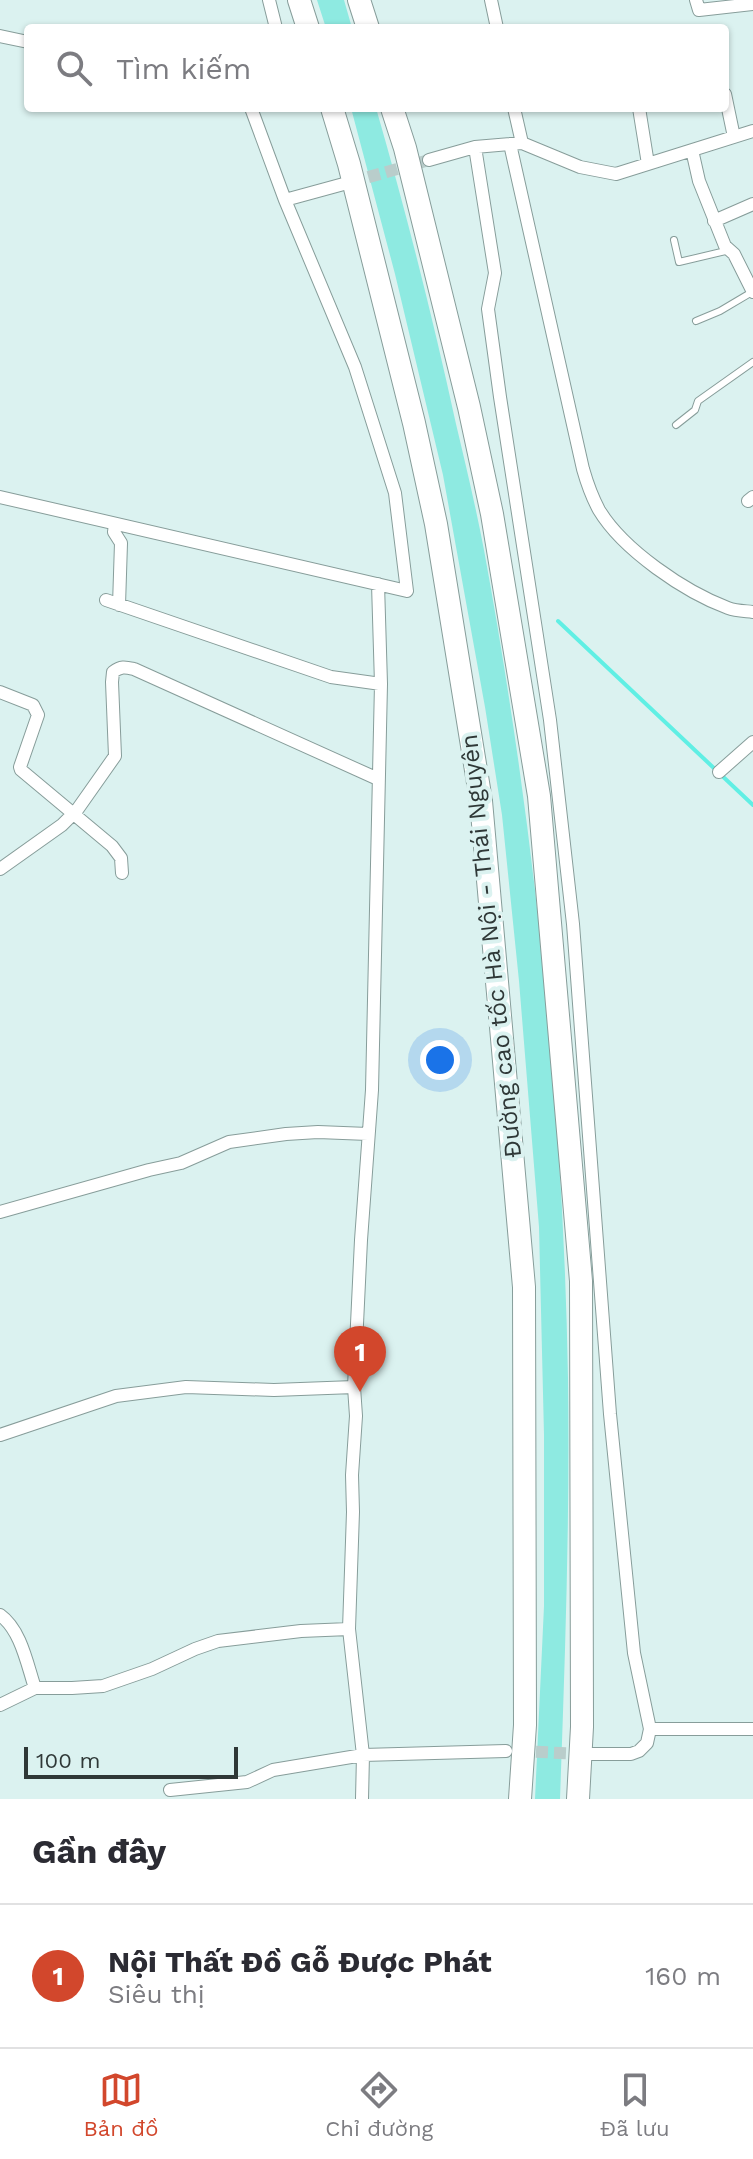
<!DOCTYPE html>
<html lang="vi">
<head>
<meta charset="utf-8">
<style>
  :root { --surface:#fff; --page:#f2f2f3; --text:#2b2b33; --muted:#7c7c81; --line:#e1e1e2; --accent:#d2472c }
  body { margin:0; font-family:"Work Sans",sans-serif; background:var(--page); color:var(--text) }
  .scale { position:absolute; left:24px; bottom:20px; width:214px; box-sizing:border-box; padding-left:8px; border:4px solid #2f3837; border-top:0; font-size:22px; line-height:28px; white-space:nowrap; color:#2f3837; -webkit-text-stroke:6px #dbf2f0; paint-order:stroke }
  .you { position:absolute; left:440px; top:1060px; width:28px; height:28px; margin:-20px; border:6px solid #fff; border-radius:50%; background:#1a73e8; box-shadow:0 0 0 12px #1a73e833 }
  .badge { display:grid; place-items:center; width:52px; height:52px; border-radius:50%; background:var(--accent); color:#fff; font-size:26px; font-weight:700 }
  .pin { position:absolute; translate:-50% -66px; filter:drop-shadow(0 2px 4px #0008) }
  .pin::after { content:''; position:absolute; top:42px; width:28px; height:24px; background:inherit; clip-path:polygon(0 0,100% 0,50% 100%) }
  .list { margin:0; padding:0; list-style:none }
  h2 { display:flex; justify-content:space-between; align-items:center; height:104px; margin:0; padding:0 32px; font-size:34px }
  h2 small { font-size:26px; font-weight:400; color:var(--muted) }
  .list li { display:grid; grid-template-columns:52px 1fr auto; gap:24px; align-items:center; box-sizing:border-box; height:144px; padding:0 32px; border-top:2px solid var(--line) }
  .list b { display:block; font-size:30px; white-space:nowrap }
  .list p { margin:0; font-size:26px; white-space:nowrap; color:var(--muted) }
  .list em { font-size:26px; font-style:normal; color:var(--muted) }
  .icon { flex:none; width:44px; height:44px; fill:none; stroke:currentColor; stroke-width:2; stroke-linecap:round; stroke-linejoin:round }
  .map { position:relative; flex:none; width:753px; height:1799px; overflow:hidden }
  .search { position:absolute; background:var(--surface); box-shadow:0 2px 6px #0004; left:24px; right:24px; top:24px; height:88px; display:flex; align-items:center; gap:20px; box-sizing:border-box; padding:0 28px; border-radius:8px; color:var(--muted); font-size:30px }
  .sheet { height:248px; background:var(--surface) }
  nav { display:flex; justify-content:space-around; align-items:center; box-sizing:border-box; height:112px; border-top:2px solid var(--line); background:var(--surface); font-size:22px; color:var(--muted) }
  nav a { display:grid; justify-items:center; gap:4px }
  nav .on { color:var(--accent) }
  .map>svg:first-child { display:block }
  .green { fill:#8eeae1 }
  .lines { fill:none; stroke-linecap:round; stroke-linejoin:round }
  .stream { stroke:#60efe4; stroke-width:4 }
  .minor-tunnel { stroke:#b9cdcb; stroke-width:12; stroke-dasharray:12 6; stroke-linecap:butt }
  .service-casing { stroke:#879d9a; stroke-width:8 }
  .minor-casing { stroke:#879d9a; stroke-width:14 }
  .motorway-casing { stroke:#879d9a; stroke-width:24 }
  .service { stroke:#fff; stroke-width:6 }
  .minor { stroke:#fff; stroke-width:12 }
  .motorway { stroke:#fff; stroke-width:22 }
  .labels { text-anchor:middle; stroke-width:8; stroke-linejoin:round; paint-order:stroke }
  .street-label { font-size:24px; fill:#2f3837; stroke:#dbf2f0 }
</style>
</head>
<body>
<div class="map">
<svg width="753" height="1799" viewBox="0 0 753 1799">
  <rect width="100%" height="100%" fill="#dbf2f0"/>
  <path class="green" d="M317 0H344L352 28H326Z
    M351 108H376C406 212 433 318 456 424 466 466 476 508 484 550 534 822 563 1101 568 1378 570 1519 565 1659 560 1799H535L544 1606V1435L539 1227 519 981 502 815 485 707 443 475 395 274Z"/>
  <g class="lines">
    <path class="stream" d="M558 621 753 805"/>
    <path class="minor-tunnel" d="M351 182 429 160
      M518 1751 584 1754"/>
    <defs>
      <path id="service" d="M674 240 679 262 730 250
        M696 321 720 311 752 292
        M676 425 695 410 698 401 753 362"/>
      <path id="minor" d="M269 0 276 28
        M491 0 497 28
        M696 0 699 10 753 4
        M0 36 28 42
        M725 94 734 137
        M514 108 522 143
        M639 108 648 164
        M510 144 583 469C587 483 592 497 599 510 623 550 685 592 728 608 736 611 745 611 753 612
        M475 147 495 273 488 309 500 397 550 720 573 924 610 1414 634 1653 650 1729 647 1743 639 1751 631 1754H591
        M692 150 699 181 725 246 734 254 753 292
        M429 160 475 147 522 143 580 167 616 174 753 131
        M285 200 351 182
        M714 221 753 204
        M0 497 407 591 395 493 355 367 285 200 251 108
        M748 501 753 497
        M115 524 114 532 121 543 119 605
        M106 600 331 677 381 684
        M0 692 33 705 38 715 20 767 21 770 112 846 121 858 122 873
        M719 772 753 742
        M0 869 62 825 77 810 115 756 112 682 113 672C121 666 125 667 134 669L378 779
        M0 1212 149 1170 181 1163 229 1142 286 1134 318 1132 368 1134
        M0 1435 116 1396 186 1387 274 1390 354 1387
        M0 1615C21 1630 27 1664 35 1688L0 1705
        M349 1629 353 1512 352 1475 356 1416 354 1387 361 1240 372 1090 381 684 378 584
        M35 1688H72L103 1686 152 1669 195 1649 218 1641 301 1631 349 1629 363 1755 362 1799
        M650 1729H753
        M170 1790 247 1782 273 1770 363 1755 506 1751"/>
      <path id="motorway" d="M299 0 308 28
        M359 0 368 28
        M332 108 349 164 414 423 436 524 481 801 524 1287 525 1725 520 1799
        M392 108 405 148 469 407 492 514 539 796 581 1281 582 1727 578 1799"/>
    </defs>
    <use href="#service" class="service-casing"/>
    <use href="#minor" class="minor-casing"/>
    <use href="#motorway" class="motorway-casing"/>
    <use href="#service" class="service"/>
    <use href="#minor" class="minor"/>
    <use href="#motorway" class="motorway"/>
  </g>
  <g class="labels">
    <g class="street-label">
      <text transform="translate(491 946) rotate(-96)" y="8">Đường cao tốc Hà Nội - Thái Nguyên</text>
    </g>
  </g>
</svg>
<div class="scale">100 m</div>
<div class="you"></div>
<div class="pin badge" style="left:360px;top:1392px">1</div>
<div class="search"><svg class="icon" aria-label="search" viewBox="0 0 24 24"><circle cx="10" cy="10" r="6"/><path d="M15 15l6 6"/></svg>Tìm kiếm</div>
</div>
<section class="sheet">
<h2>Gần đây<small></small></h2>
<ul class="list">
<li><span class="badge">1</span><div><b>Nội Thất Đồ Gỗ Được Phát</b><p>Siêu thị</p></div><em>160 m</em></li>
</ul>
</section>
<nav>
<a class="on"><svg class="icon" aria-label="map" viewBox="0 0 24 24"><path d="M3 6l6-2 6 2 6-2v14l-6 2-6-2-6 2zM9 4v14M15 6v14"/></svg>Bản đồ</a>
<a><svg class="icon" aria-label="directions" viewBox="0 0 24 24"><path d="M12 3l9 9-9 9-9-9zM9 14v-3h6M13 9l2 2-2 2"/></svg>Chỉ đường</a>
<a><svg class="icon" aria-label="saved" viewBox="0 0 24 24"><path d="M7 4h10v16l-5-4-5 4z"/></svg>Đã lưu</a>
</nav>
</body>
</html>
